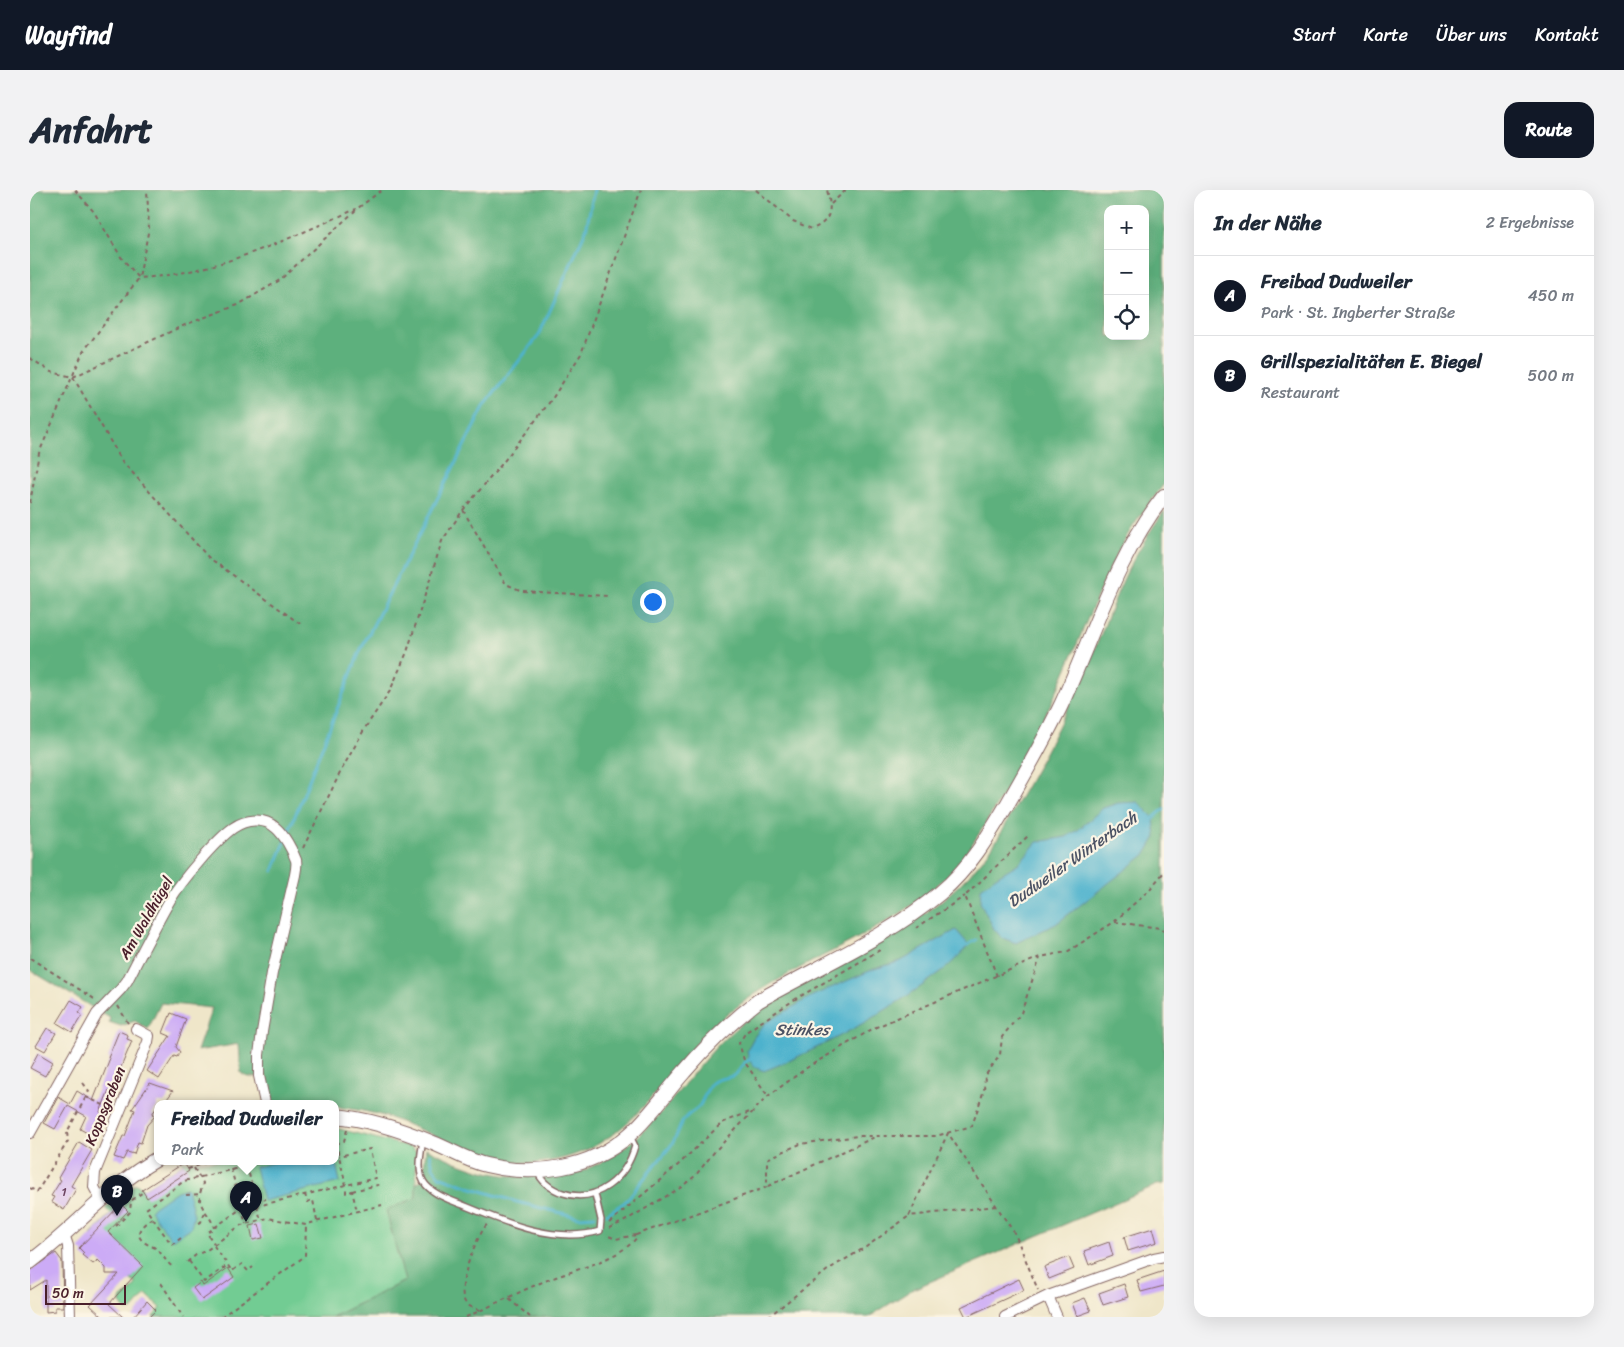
<!DOCTYPE html>
<html lang="de">
<head>
<meta charset="utf-8">
<style>
  :root { --surface:#fff; --page:#f2f2f3; --text:#1f2937; --muted:#747a83; --line:#e0e1e3; --accent:#111827 }
  body { margin:0; font-family:Sriracha,sans-serif; background:var(--page); color:var(--text) }
  .controls { position:absolute; right:15px; top:15px; display:grid; overflow:hidden; border-radius:10px; box-shadow:0 5px 20px #0002 }
  .controls button { width:45px; height:45px; display:grid; place-items:center; padding:0; border:0; border-bottom:1px solid var(--line); background:var(--surface); color:var(--text); font:25px sans-serif }
  .scale { position:absolute; left:15px; bottom:12px; width:81px; box-sizing:border-box; padding-left:5px; border:2px solid #4a1f2b; border-top:0; font-size:14px; line-height:18px; white-space:nowrap; color:#4a1f2b; -webkit-text-stroke:4px #fcf5e5; paint-order:stroke }
  .you { position:absolute; left:622px; top:411px; width:18px; height:18px; margin:-12px; border:4px solid #fff; border-radius:50%; background:#1a73e8; box-shadow:0 0 0 8px #1a73e833 }
  .badge { display:grid; place-items:center; width:32px; height:32px; border-radius:50%; background:var(--accent); color:#fff; font-size:16px; font-weight:700 }
  .pin { position:absolute; translate:-50% -41px; filter:drop-shadow(0 1px 2px #0008) }
  .pin::after { content:''; position:absolute; top:26px; width:18px; height:15px; background:inherit; clip-path:polygon(0 0,100% 0,50% 100%) }
  .popup { position:absolute; left:124px; top:910px; width:185px; height:65px; box-sizing:border-box; display:grid; place-content:center; border-radius:10px; background:var(--surface); filter:drop-shadow(0 1px 4px #0005); font-size:16px; white-space:nowrap; color:var(--muted) }
  .popup b { font-size:19px; color:var(--text) }
  .popup::after { content:''; position:absolute; left:50%; top:100%; margin-left:-10px; border:10px solid transparent; border-top-color:var(--surface) }
  .list { margin:0; padding:0; list-style:none }
  h2 { display:flex; justify-content:space-between; align-items:center; height:65px; margin:0; padding:0 20px; font-size:21px }
  h2 small { font-size:16px; font-weight:400; color:var(--muted) }
  .list li { display:grid; grid-template-columns:32px 1fr auto; gap:15px; align-items:center; box-sizing:border-box; height:80px; padding:0 20px; border-top:1px solid var(--line) }
  .list b { display:block; font-size:19px; white-space:nowrap }
  .list p { margin:0; font-size:16px; white-space:nowrap; color:var(--muted) }
  .list em { font-size:16px; font-style:normal; color:var(--muted) }
  .icon { flex:none; width:28px; height:28px; fill:none; stroke:currentColor; stroke-width:2; stroke-linecap:round; stroke-linejoin:round }
  .map { position:relative; flex:none; width:1134px; height:1127px; overflow:hidden; border-radius:15px }
  header { display:flex; align-items:center; gap:30px; box-sizing:border-box; height:70px; padding:0 25px; background:var(--accent); color:#fff }
  header strong { font-size:24px }
  nav { display:flex; gap:28px; margin-inline-start:auto; font-size:18px }
  .intro { display:flex; align-items:center; justify-content:space-between; box-sizing:border-box; height:120px; padding:0 30px }
  h1 { margin:0; font-size:35px }
  .button { padding:12px 22px; border-radius:15px; background:var(--accent); color:#fff; font-size:18px; font-weight:700 }
  main { display:flex; gap:30px; padding:0 30px }
  aside { flex:1; background:var(--surface); border-radius:15px; box-shadow:0 5px 20px #0002 }
  .map>svg:first-child { display:block }
  .green { fill:#72cc93; stroke:#5e765f }
  .forest { fill:#5db07d; stroke:#546854; fill-rule:evenodd }
  .water { fill:#4eb2cd; stroke:#4c687c }
  .lines { fill:none; stroke-linecap:round; stroke-linejoin:round }
  .stream { stroke:#4eb2cd; stroke-width:3 }
  .building { fill:#ccabf6 }
  .service-casing { stroke:#846562; stroke-width:8 }
  .minor-casing { stroke:#846562; stroke-width:12 }
  .secondary-casing { stroke:#846562; stroke-width:16 }
  .path { stroke:#846562; stroke-width:2; stroke-dasharray:4 4; stroke-linecap:butt }
  .service { stroke:#fff; stroke-width:5 }
  .minor { stroke:#fff; stroke-width:10 }
  .secondary { stroke:#fff; stroke-width:14 }
  .labels { text-anchor:middle; stroke-width:4.5; stroke-linejoin:round; paint-order:stroke }
  .number-label { font-size:12px; fill:#6a425e }
  .street-label { font-size:15px; fill:#4a1f2b; stroke:#fcf5e5 }
  .water-label { font-size:16px; font-style:italic; fill:#4b5264; stroke:#fcf5e5 }
</style>
</head>
<body>
<header>
<strong>Wayfind</strong>
<nav><a>Start</a><a>Karte</a><a>Über uns</a><a>Kontakt</a></nav>
</header>
<div class="intro"><h1>Anfahrt</h1><a class="button">Route</a></div>
<main>
<div class="map">
<svg width="1134" height="1127" viewBox="0 0 1134 1127">
  <rect width="100%" height="100%" fill="#fcf5e5"/>
  <filter id="ink" filterUnits="userSpaceOnUse"><feTurbulence type="fractalNoise" baseFrequency=".02" numOctaves="2"/><feDisplacementMap in="SourceGraphic" scale="10" xChannelSelector="R" yChannelSelector="G"/><feConvolveMatrix kernelMatrix="1 2 1 2 8 2 1 2 1" color-interpolation-filters="sRGB"/></filter>
  <filter id="wash" filterUnits="userSpaceOnUse"><feTurbulence type="fractalNoise" baseFrequency=".0096" numOctaves="4" result="noise"/><feDisplacementMap in="SourceGraphic" scale="20" xChannelSelector="R" yChannelSelector="G"/><feGaussianBlur stdDeviation="1.12" result="paint"/><feColorMatrix in="noise" values="0 0 0 0 0 0 0 0 0 0 0 0 0 0 0 0 0 1.4 0 .05"/><feComposite in="paint" operator="in"/></filter>
  <g filter="url(#wash)">
    <rect width="100%" height="100%" fill="#efe6c9"/>
    <path class="green" d="M305 938 380 957 386 961V1008L359 1033 375 1091 302 1127H123L131 1118 116 1104 102 1120H95C91 1116 90 1113 92 1108L100 1102 106 1094 100 1089 97 1078 61 1045 81 1024 75 1018 106 994 114 999 153 974 152 971H305Z"/>
    <path class="forest" d="M0 0H1134V294C1118 316 1100 338 1088 362 1064 409 1046 460 1024 507 1008 541 991 574 972 606 958 630 944 653 927 675 864 749 754 769 683 837 625 893 600 963 507 973 466 977 407 945 368 931 348 923 326 919 305 917V913H243L236 885C228 886 218 890 211 883L209 854 167 861 182 818 131 813 118 839 105 831 91 836 79 832 80 828 0 780ZM1078 19H1115V146H1078Z
      M1134 321V994L1127 995 883 1099 839 1127H302L375 1091 356 1020 386 1008V994L395 987 394 977 396 958C438 979 466 989 514 986 524 986 536 986 546 983 551 982 556 979 561 977 622 951 649 893 695 848 746 799 814 776 873 738 905 718 934 694 957 664 969 649 978 630 987 613 1016 564 1041 512 1064 460 1077 432 1086 402 1100 376 1110 357 1122 338 1134 321Z"/>
    <path class="water" d="M1108 612 1124 628 1126 647 1116 664 1026 734 986 753 972 748 964 739 950 712 951 698 966 687 989 673 1007 652 1036 647 1048 640 1073 618 1088 613Z
      M926 740 939 755C931 763 922 774 912 781 860 821 795 857 734 881L724 877 719 870 717 860 724 847 735 833 782 806 844 779 871 771Z
      M305 969 310 992 233 1011 225 977 251 971H305Z
      M157 998 164 1025 161 1037 142 1050 120 1020 147 1001Z"/>
    <g class="lines">
      <path class="stream" d="M1121 630 1134 619
        M257 646 330 461 455 215 509 145 556 40 564 0
        M243 681 255 652
        M936 756 946 750
        M400 964 403 977 409 986 439 997 487 1012 548 1027 565 1026
        M577 1024 595 1012 639 958C646 950 648 940 653 931 657 923 666 921 670 915 674 908 676 900 681 894 688 886 699 890 706 884 712 878 713 870 723 869"/>
    </g>
    <g id="blocks">
      <path class="building" d="M41 810 53 817 49 823 52 825 42 842 27 833Z
        M141 823 156 829 146 857 150 862 147 867 144 866 129 889 117 881 140 846 133 843Z
        M17 838 26 843 15 861 6 856Z
        M89 841 98 845 97 849 102 851 81 901 79 900 70 922 73 923 65 939 63 937 59 944 50 939 56 926 38 916 25 939 14 933 28 907 40 914 47 901 63 911 80 868H78Z
        M8 863 23 872 15 886 0 878Z
        M120 893 143 901 134 913H127V917L122 924 125 926 117 935 111 953 108 952 104 964 97 962 93 970 84 967 93 946H95L105 920 102 919Z
        M49 952 62 960 41 996 46 999 34 1020 21 1012 24 1007 21 1006 31 990 28 988Z
        M154 973 159 981 117 1008 112 1000Z
        M91 1014 98 1021 78 1042 113 1076 79 1114 93 1127H73L60 1115 89 1084H76V1078L68 1070 63 1074 52 1065 54 1063 49 1058Z
        M229 1034 233 1048 223 1050 220 1036Z
        M1123 1038 1127 1052 1098 1061 1094 1047Z
        M1079 1052 1083 1066 1059 1075 1054 1061Z
        M26 1063 32 1071 33 1117H25V1121L16 1122V1090L0 1100V1081Z
        M1039 1067 1044 1079 1019 1089 1014 1077Z
        M198 1078 204 1087 172 1110 163 1098 171 1092 173 1096Z
        M1134 1081V1096L1111 1102 1107 1090Z
        M989 1089 994 1100 936 1127 931 1117Z
        M1094 1094 1098 1107 1073 1115 1069 1103Z
        M1055 1108 1061 1121 1047 1126 1042 1113Z
        M117 1111 126 1120 119 1127H103Z"/>
    </g>
  </g>
  <g filter="url(#ink)">
    <use href="#blocks" fill-opacity="0" stroke="#846562" stroke-width="1"/>
    <g class="lines">
      <defs>
        <path id="service" d="M393 950C391 963 386 984 396 995 405 1005 420 1010 433 1015 474 1032 524 1054 570 1041L571 1030 565 1004
          M507 981C512 993 521 999 533 1003 567 1014 596 988 605 956L600 946"/>
        <path id="minor" d="M0 943 67 824 91 799 97 791C111 764 125 736 140 710 152 690 185 651 203 638 216 629 234 627 246 638 254 645 262 659 266 670 267 674 266 680 265 685L242 783 232 842 229 865V886L235 913
          M71 1010 64 997 65 982 118 852 119 846 106 839
          M34 1044 38 1056 40 1127
          M1018 1106 1027 1127
          M975 1127 1018 1106 1124 1068 1134 1066"/>
        <path id="secondary" d="M305 926C339 929 372 940 403 953 421 960 438 971 456 975 504 987 561 979 599 945 620 927 636 902 654 882 677 855 701 832 728 811 789 776 856 748 910 703 940 678 959 645 978 613 997 580 1016 547 1032 513 1064 443 1086 367 1134 306
          M0 1072C44 1040 79 996 127 969"/>
      </defs>
      <use href="#service" class="service-casing"/>
      <use href="#minor" class="minor-casing"/>
      <use href="#secondary" class="secondary-casing"/>
      <path class="path" d="M45 0 64 22 91 67 109 88C185 84 258 49 326 19
        M726 0 763 31 782 39C802 31 802 19 797 0
        M801 14 816 0
        M0 168 21 182 43 187 157 134 208 115 250 90 328 18 352 0
        M43 187 92 271 178 367 273 436
        M0 313 9 263 53 162 109 88 119 38 117 0
        M433 320 476 394 492 401 579 406
        M273 658 312 579 335 538 360 501 377 462 412 351 433 320 471 275 522 209 551 164 611 0
        M1085 732 1130 738 1134 740
        M886 738 935 706
        M0 768 66 810
        M967 786 935 706 999 645
        M88 816 98 833
        M714 870 709 853 716 842 764 810 850 760
        M716 874 738 906
        M53 893 59 901 56 907 80 918
        M306 954 314 951 317 940
        M305 955 306 954 316 995V1003L322 1001 327 1021
        M210 971 213 972 214 976
        M217 976 227 1016 346 988 340 959 309 966
        M164 978 173 993C172 998 169 1004 170 1009 171 1020 181 1025 184 1038
        M158 979 181 971
        M201 979 216 1034
        M738 996 845 947
        M0 998 7 1002 38 951 37 942 56 907
        M322 1001 352 994
        M275 1004 277 1012 283 1010 287 1031
        M156 1005 170 1004
        M226 1011 236 1009
        M227 1016 231 1030
        M966 1016 879 1026 918 943 985 1044 1008 1100
        M122 1028C114 1034 102 1043 114 1052 119 1056 124 1056 128 1060 134 1067 137 1073 144 1078
        M169 1033 171 1032 175 1022
        M579 1033 648 975 692 933 722 921
        M86 1036 100 1022 101 1011 113 1002
        M579 1038 593 1032 650 998 665 986 685 961 738 906 778 877 844 838 1010 767 1037 762 1084 732 1120 699 1134 682
        M606 1045 737 997V969L770 954 828 946H906L942 936 954 900 955 886 970 865 972 847 991 823 1010 768
        M151 1048 142 1055 116 1019 154 991 238 971
        M185 1055 177 1043 212 1018
        M184 1056 202 1081 212 1074 218 1081 223 1077
        M159 1071 174 1092 198 1075
        M157 1072 166 1065 177 1060 211 1035 238 1028 276 1035 281 1033 352 1015
        M131 1093 153 1127
        M479 1109 500 1127
        M450 1120C444 1118 436 1116 434 1110 427 1094 447 1045 458 1033
        M191 1127 275 1066 276 1035
        M436 1127C461 1116 485 1104 510 1093 538 1081 589 1071 607 1047L606 1045 586 1049 576 1045
        M738 1127 799 1079 836 1057 879 1026"/>
      <use href="#service" class="service"/>
      <use href="#minor" class="minor"/>
      <use href="#secondary" class="secondary"/>
    </g>
  </g>
  <g class="labels">
    <g class="number-label">
      <text x="34" y="1006">1</text>
    </g>
    <g class="street-label">
      <text transform="translate(116 728) rotate(-60)" y="5">Am Waldhügel</text>
      <text transform="translate(75 916) rotate(-68)" y="5">Koppsgraben</text>
    </g>
    <g class="water-label">
      <text transform="translate(1042 669) rotate(-35)" y="6">Dudweiler Winterbach</text>
      <text x="772" y="845">Stinkes</text>
    </g>
  </g>
</svg>
<div class="controls">
<button>+</button>
<button>−</button>
<button><svg class="icon" aria-label="locate" viewBox="0 0 24 24"><circle cx="12" cy="12" r="6"/><path d="M12 2v4M12 18v4M2 12h4M18 12h4"/></svg></button>
</div>
<div class="scale">50 m</div>
<div class="you"></div>
<div class="pin badge" style="left:216px;top:1032px">A</div>
<div class="popup"><b>Freibad Dudweiler</b>Park</div>
<div class="pin badge" style="left:87px;top:1026px">B</div>
</div>
<aside>
<h2>In der Nähe<small>2 Ergebnisse</small></h2>
<ul class="list">
<li><span class="badge">A</span><div><b>Freibad Dudweiler</b><p>Park · St. Ingberter Straße</p></div><em>450 m</em></li>
<li><span class="badge">B</span><div><b>Grillspezialitäten E. Biegel</b><p>Restaurant</p></div><em>500 m</em></li>
</ul>
</aside>
</main>
</body>
</html>
